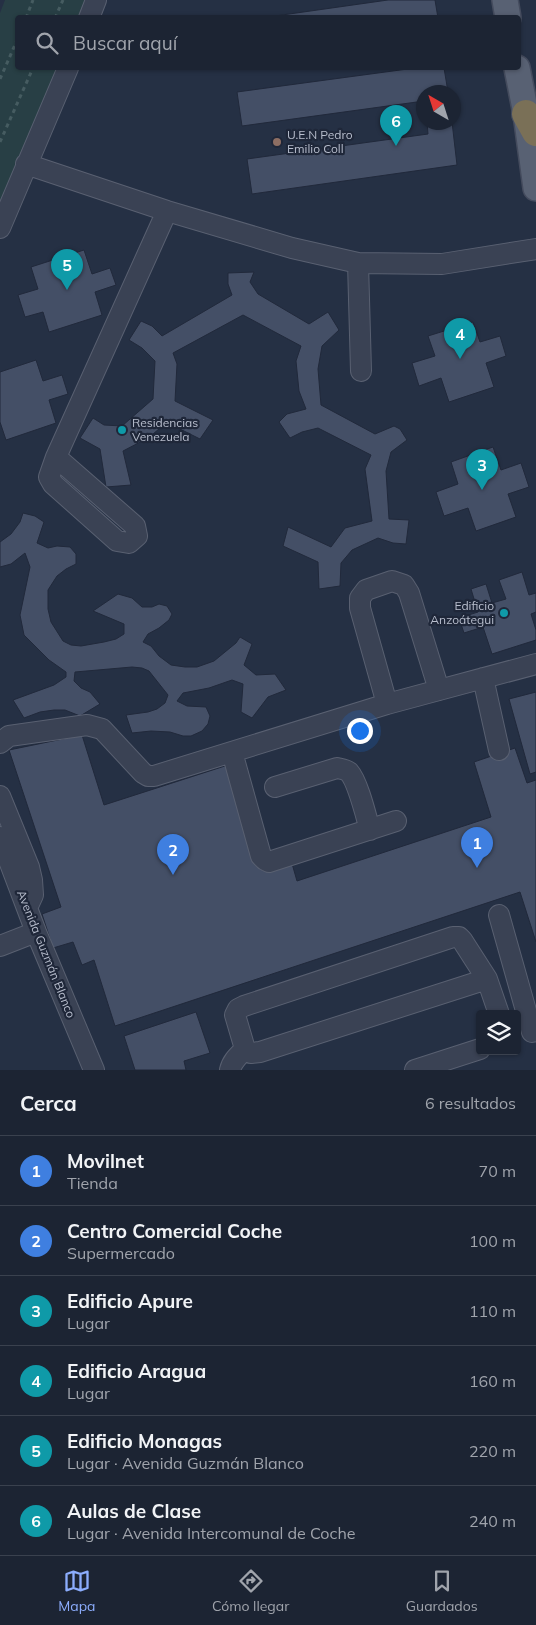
<!DOCTYPE html>
<html lang="es">
<head>
<meta charset="utf-8">
<style>
  :root { --surface:#1c2433; --page:#29303f; --text:#f1f3f6; --muted:#a0a4ac; --line:#3a414e; --accent:#8cadfd }
  body { margin:0; font-family:Mulish,sans-serif; background:var(--page); color:var(--text) }
  .controls { position:absolute; right:15px; bottom:15px; display:grid; overflow:hidden; border-radius:5px; box-shadow:0 1px 4px #0004 }
  .controls button { width:45px; height:45px; display:grid; place-items:center; padding:0; border:0; border-bottom:1px solid var(--line); background:var(--surface); color:var(--text); font:25px sans-serif }
  .compass { position:absolute; left:416px; top:85px; width:45px; height:45px; border-radius:50%; background:var(--surface); box-shadow:0 1px 4px #0004; rotate:321deg }
  .you { position:absolute; left:359px; top:730px; width:18px; height:18px; margin:-12px; border:4px solid #fff; border-radius:50%; background:#1a73e8; box-shadow:0 0 0 8px #1a73e833 }
  .badge { display:grid; place-items:center; width:32px; height:32px; border-radius:50%; background:var(--accent); color:#fff; font-size:16px; font-weight:700 }
  .pin { position:absolute; translate:-50% -41px; filter:drop-shadow(0 1px 2px #0008) }
  .pin::after { content:''; position:absolute; top:26px; width:18px; height:15px; background:inherit; clip-path:polygon(0 0,100% 0,50% 100%) }
  .list { margin:0; padding:0; list-style:none }
  h2 { display:flex; justify-content:space-between; align-items:center; height:65px; margin:0; padding:0 20px; font-size:21px }
  h2 small { font-size:16px; font-weight:400; color:var(--muted) }
  .list li { display:grid; grid-template-columns:32px 1fr auto; gap:15px; align-items:center; box-sizing:border-box; height:70px; padding:0 20px; border-top:1px solid var(--line) }
  .list b { display:block; font-size:19px; white-space:nowrap }
  .list p { margin:0; font-size:16px; white-space:nowrap; color:var(--muted) }
  .list em { font-size:16px; font-style:normal; color:var(--muted) }
  .icon { flex:none; width:28px; height:28px; fill:none; stroke:currentColor; stroke-width:2; stroke-linecap:round; stroke-linejoin:round }
  .map { position:relative; flex:none; width:536px; height:1070px; overflow:hidden }
  .search { position:absolute; background:var(--surface); box-shadow:0 1px 4px #0004; left:15px; right:15px; top:15px; height:55px; display:flex; align-items:center; gap:12px; box-sizing:border-box; padding:0 18px; border-radius:5px; color:var(--muted); font-size:19px }
  .sheet { height:485px; background:var(--surface) }
  nav { display:flex; justify-content:space-around; align-items:center; box-sizing:border-box; height:70px; border-top:1px solid var(--line); background:var(--surface); font-size:14px; color:var(--muted) }
  nav a { display:grid; justify-items:center; gap:2px }
  nav .on { color:var(--accent) }
  .map>svg:first-child { display:block }
  .green { fill:#283f45 }
  .building { fill:#444f66; stroke:#21293b }
  .lines { fill:none; stroke-linecap:round; stroke-linejoin:round }
  .minor-casing { stroke:#596071; stroke-width:22 }
  .major-casing { stroke:#444b5d; stroke-width:28 }
  .highway-casing { stroke:#454d5e; stroke-width:30 }
  .path { stroke:#465c61; stroke-width:3; stroke-dasharray:4 4; stroke-linecap:butt }
  .minor { stroke:#3a4254; stroke-width:20 }
  .major { stroke:#586173; stroke-width:25 }
  .highway { stroke:#7a7057; stroke-width:28 }
  .education-dot { fill:#8d6e63; stroke:#1f2739; stroke-width:2 }
  .culture-dot { fill:#0f9aa8; stroke:#1f2739; stroke-width:2 }
  .labels { text-anchor:middle; stroke-width:4.5; stroke-linejoin:round; paint-order:stroke }
  .poi-label { font-size:12px; fill:#b8becd; stroke:#1f2739; text-anchor:start }
  .street-label { font-size:12px; fill:#b8becd; stroke:#1f2739 }
</style>
</head>
<body>
<div class="map">
<svg width="536" height="1070" viewBox="0 0 536 1070">
  <rect width="100%" height="100%" fill="#253044"/>
  <path class="green" d="M5 0H90L82 17 18 18V68H60L0 211V13Z"/>
  <path class="building" d="M388 0H435L438 18H261Z
    M415 68H444L448 92H424V101L242 126 237 92Z
    M427 122H452L457 165 252 194 247 159 428 134Z
    M84 250 92 274 110 268 116 285 95 292 102 315 49 332 43 312 25 317 18 295 38 289 31 267Z
    M254 272 250 282 258 294 309 324 328 312 339 330 322 346 318 369 321 405 375 434 394 426 400 429 407 440 391 452 386 471 389 519 409 520 406 544 393 543 378 538 352 550 341 563 340 586 319 589 318 562 283 546 288 527 331 547 345 528 372 521 365 469 371 455 318 428 302 432 290 438 279 422 287 414 306 409 299 391 296 361 301 346 243 315 173 353 177 364 175 401 213 420 200 439 164 421 159 429 148 438 123 451 131 485 106 487 100 449 80 438 93 418 104 425 122 426 153 399 155 361 142 348 129 340 141 321 152 326 162 336 232 295 228 284V273Z
    M473 322 480 342 500 336 506 356 486 363 494 387 449 402 441 378 419 386 412 363 435 356 428 336Z
    M36 360 43 381 62 375 68 394 49 400 56 423 6 440 0 422V372Z
    M493 447 501 470 521 463 529 487 508 494 516 517 476 531 468 508 444 516 436 492 458 484 451 462Z
    M23 513 35 516 44 522 37 543 48 548 57 546 70 547 76 554V564L66 569 57 576 48 590V609L51 622 63 641 71 645 81 646 104 642 116 639 124 634V624L93 611 118 594 132 598 142 607H152L159 604 167 606 172 614 169 620 159 628 148 634 143 642 151 646 159 656 171 665 185 667H197L214 661 236 643 240 637 252 644 244 665 256 675 275 674 286 690 268 697 252 718 241 712 243 684 232 680 209 688 183 693 177 701 187 706 206 707 210 716 208 724 202 731 191 736H183L170 732 151 731 132 733 126 715 148 712 157 709 165 703 168 695 149 671 142 668 132 667 75 672 74 681 81 688 90 692 100 704 80 716 65 710H54L40 712 24 718 13 700 54 685 66 677V672L49 660 24 635 20 615 30 567 25 553 11 564 0 567V542L11 534 20 522Z
    M522 572 529 595 536 593V612L531 614 536 630V640L492 654 483 627 464 633 459 618 478 612 471 589 486 584 492 603 506 599 499 580Z
    M536 692V772L530 774 509 699Z
    M82 735 104 805 228 765 262 870 291 860 297 881 491 817 474 762 515 748 527 783 536 780V942L520 892 115 1026 94 960 82 965 73 942 53 948 42 914 61 907 9 750Z
    M196 1012 210 1053 184 1061 186 1070H135L124 1036Z"/>
  <g class="lines">
    <defs>
      <path id="minor" d="M89 18 96 0
        M26 164 167 211 292 248 358 263 442 264 536 249
        M0 228 68 68
        M358 263 361 371
        M56 457 135 526 137 536 129 543 117 541 53 484 49 477 56 457 167 211
        M483 678 499 750
        M387 704 360 608V598L366 590 392 581 404 585 409 593 439 690
        M0 743 9 736 87 725 102 729 143 773 148 776H154L387 704 536 664
        M232 752 261 856 265 860 269 862 396 821
        M275 787 337 768C342 769 345 769 349 772 358 782 366 816 370 830
        M0 796 29 867 32 880 33 895 27 908
        M0 837 36 932 94 1070
        M499 915 532 1032
        M0 946 36 932
        M487 979 260 1052 251 1053 245 1049 235 1015 238 1009 244 1006 453 937H459L462 940 487 979 499 1014
        M230 1070C232 1061 238 1056 245 1049
        M415 1070 480 1049"/>
      <path id="major" d="M505 0 508 18
        M517 68 526 114 536 188"/>
      <path id="highway" d="M526 114 536 132"/>
    </defs>
    <use href="#minor" class="minor-casing"/>
    <use href="#major" class="major-casing"/>
    <use href="#highway" class="highway-casing"/>
    <path class="path" d="M26 18 33 0
      M55 18 63 0
      M0 79 18 38
      M0 142 33 68"/>
    <use href="#minor" class="minor"/>
    <use href="#major" class="major"/>
    <use href="#highway" class="highway"/>
  </g>
  <circle class="education-dot" cx="277" cy="142" r="5"/>
  <g class="culture-dot">
    <circle cx="122" cy="430" r="5"/>
    <circle cx="504" cy="613" r="5"/>
  </g>
  <g class="labels">
    <g class="poi-label">
      <text x="287" y="139">U.E.N Pedro<tspan x="287" dy="14">Emilio Coll</tspan></text>
      <text x="132" y="427">Residencias<tspan x="132" dy="14">Venezuela</tspan></text>
      <text x="494" y="610" text-anchor="end">Edificio<tspan x="494" dy="14">Anzoátegui</tspan></text>
    </g>
    <g class="street-label">
      <text transform="translate(46 954) rotate(68)" y="4">Avenida Guzmán Blanco</text>
    </g>
  </g>
</svg>
<div class="controls">
<button><svg class="icon" aria-label="layers" viewBox="0 0 24 24"><path d="M12 4l9 5-9 5-9-5zM3 14l9 5 9-5"/></svg></button>
</div>
<svg class="compass" viewBox="-18 -18 36 36"><path d="M0-13l5 13h-10z" fill="#e53935"/><path d="M0 13l5-13h-10z" fill="#a0a4ac"/></svg>
<div class="you"></div>
<div class="pin badge" style="left:477px;top:868px;background:#3f7fe0">1</div>
<div class="pin badge" style="left:173px;top:875px;background:#3f7fe0">2</div>
<div class="pin badge" style="left:482px;top:490px;background:#0f9aa8">3</div>
<div class="pin badge" style="left:460px;top:359px;background:#0f9aa8">4</div>
<div class="pin badge" style="left:67px;top:290px;background:#0f9aa8">5</div>
<div class="pin badge" style="left:396px;top:146px;background:#0f9aa8">6</div>
<div class="search"><svg class="icon" aria-label="search" viewBox="0 0 24 24"><circle cx="10" cy="10" r="6"/><path d="M15 15l6 6"/></svg>Buscar aquí</div>
</div>
<section class="sheet">
<h2>Cerca<small>6 resultados</small></h2>
<ul class="list">
<li><span class="badge" style="background:#3f7fe0">1</span><div><b>Movilnet</b><p>Tienda</p></div><em>70 m</em></li>
<li><span class="badge" style="background:#3f7fe0">2</span><div><b>Centro Comercial Coche</b><p>Supermercado</p></div><em>100 m</em></li>
<li><span class="badge" style="background:#0f9aa8">3</span><div><b>Edificio Apure</b><p>Lugar</p></div><em>110 m</em></li>
<li><span class="badge" style="background:#0f9aa8">4</span><div><b>Edificio Aragua</b><p>Lugar</p></div><em>160 m</em></li>
<li><span class="badge" style="background:#0f9aa8">5</span><div><b>Edificio Monagas</b><p>Lugar · Avenida Guzmán Blanco</p></div><em>220 m</em></li>
<li><span class="badge" style="background:#0f9aa8">6</span><div><b>Aulas de Clase</b><p>Lugar · Avenida Intercomunal de Coche</p></div><em>240 m</em></li>
</ul>
</section>
<nav>
<a class="on"><svg class="icon" aria-label="map" viewBox="0 0 24 24"><path d="M3 6l6-2 6 2 6-2v14l-6 2-6-2-6 2zM9 4v14M15 6v14"/></svg>Mapa</a>
<a><svg class="icon" aria-label="directions" viewBox="0 0 24 24"><path d="M12 3l9 9-9 9-9-9zM9 14v-3h6M13 9l2 2-2 2"/></svg>Cómo llegar</a>
<a><svg class="icon" aria-label="saved" viewBox="0 0 24 24"><path d="M7 4h10v16l-5-4-5 4z"/></svg>Guardados</a>
</nav>
</body>
</html>
